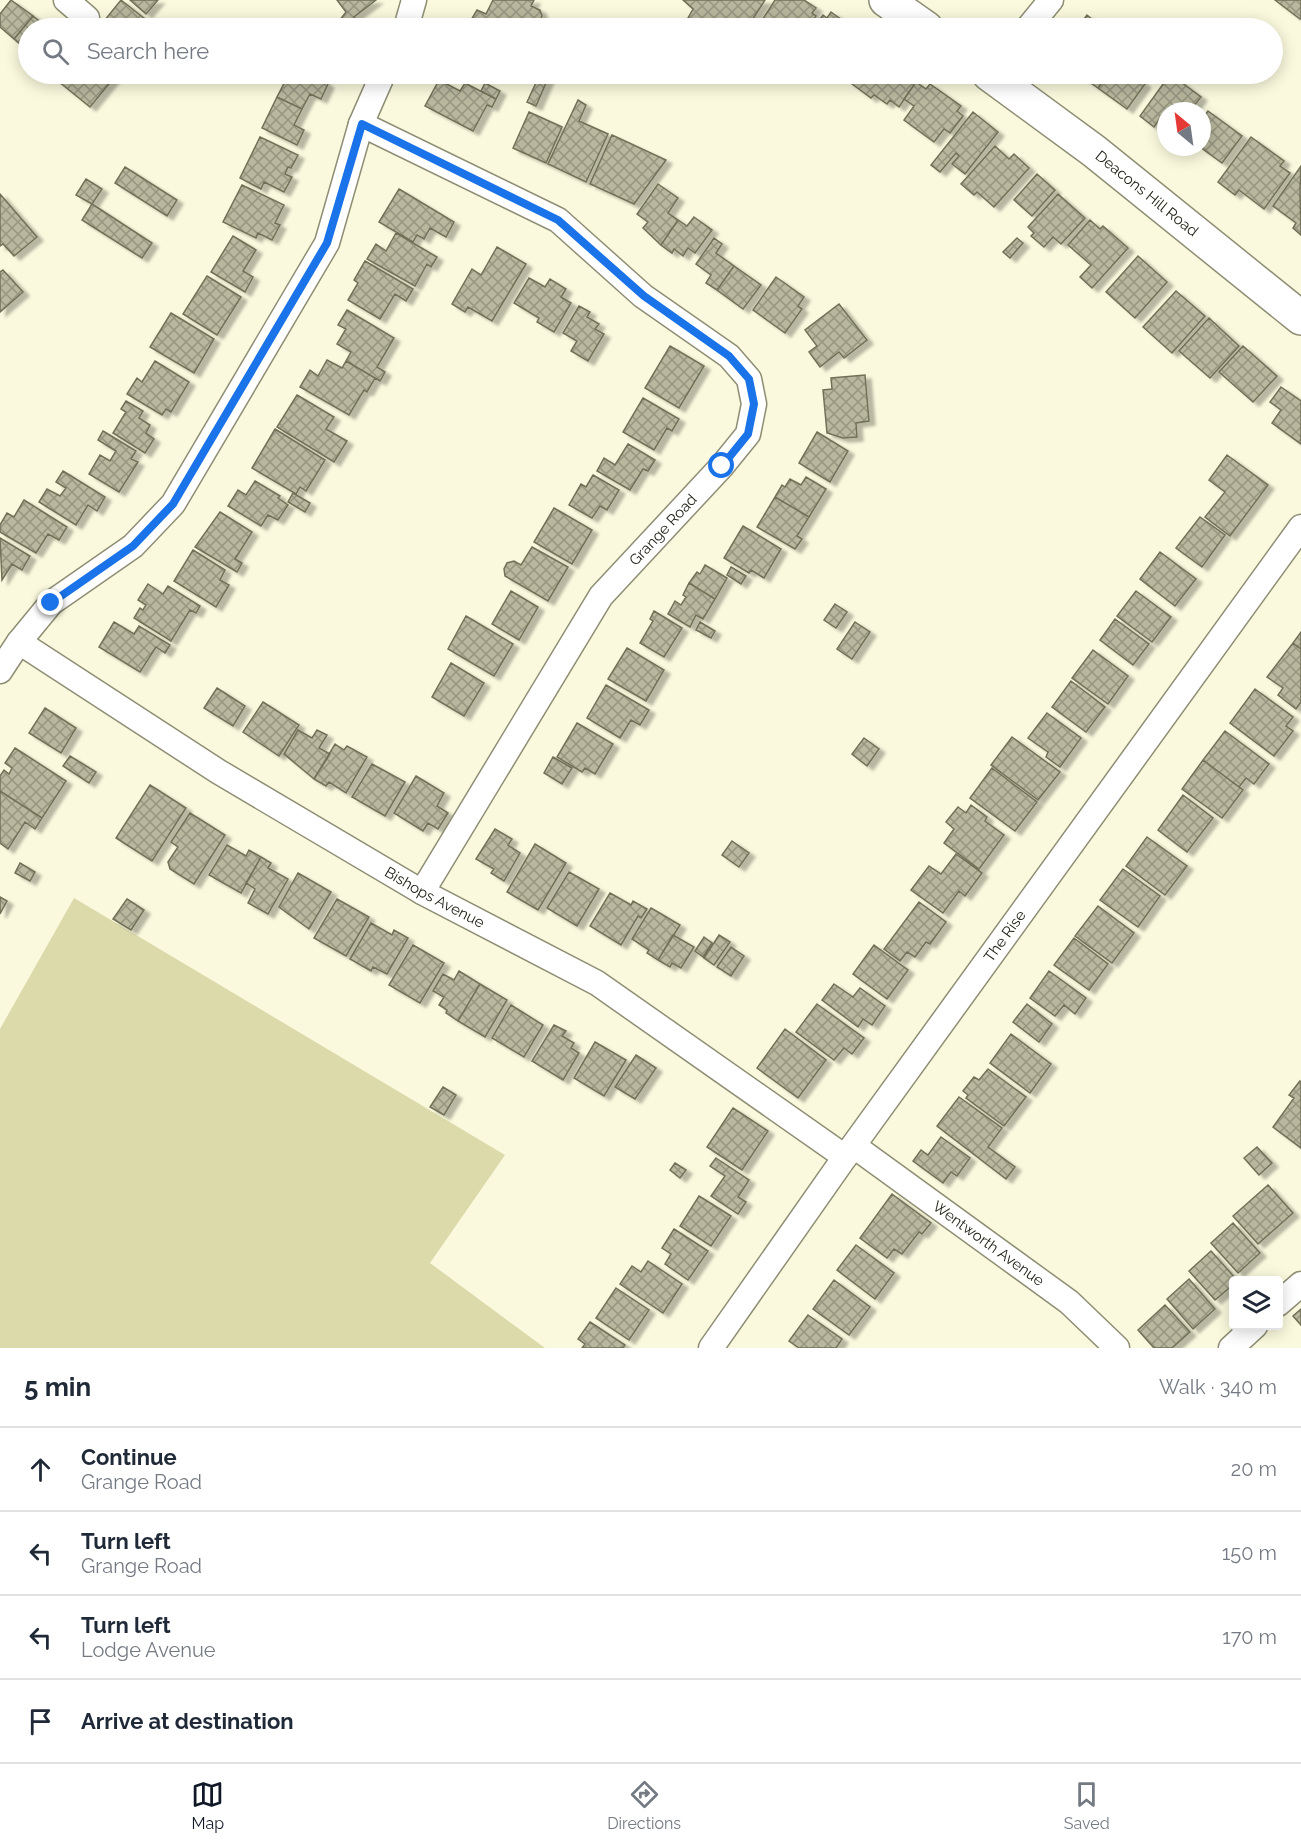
<!DOCTYPE html>
<html lang="en">
<head>
<meta charset="utf-8">
<style>
  :root { --surface:#fff; --page:#f6f6f7; --text:#1f2937; --muted:#747a83; --line:#e0e1e3; --accent:#111827 }
  body { margin:0; font-family:Raleway,sans-serif; background:var(--page); color:var(--text) }
  .controls { position:absolute; right:18px; bottom:18px; display:grid; overflow:hidden; border-radius:6px; box-shadow:0 3px 15px #0003 }
  .controls button { width:54px; height:54px; display:grid; place-items:center; padding:0; border:0; border-bottom:2px solid var(--line); background:var(--surface); color:var(--text); font:30px sans-serif }
  .compass { position:absolute; left:1157px; top:102px; width:54px; height:54px; border-radius:50%; background:var(--surface); box-shadow:0 3px 15px #0003; rotate:331deg }
  .stop { position:absolute; width:18px; height:18px; margin:-14px; border:4px solid #1a73e8; border-radius:50%; background:#fff }
  .stop.end { background:#1a73e8; border-color:#fff; box-shadow:0 2px 6px #0008 }
  .list { margin:0; padding:0; list-style:none }
  h2 { display:flex; justify-content:space-between; align-items:center; height:78px; margin:0; padding:0 24px; font-size:26px }
  h2 small { font-size:20px; font-weight:400; color:var(--muted) }
  .list li { display:grid; grid-template-columns:39px 1fr auto; gap:18px; align-items:center; box-sizing:border-box; height:84px; padding:0 24px; border-top:2px solid var(--line) }
  .list b { display:block; font-size:22px; white-space:nowrap }
  .list p { margin:0; font-size:20px; white-space:nowrap; color:var(--muted) }
  .list em { font-size:20px; font-style:normal; color:var(--muted) }
  .icon { flex:none; width:33px; height:33px; fill:none; stroke:currentColor; stroke-width:2; stroke-linecap:round; stroke-linejoin:round }
  .map { position:relative; flex:none; width:1301px; height:1348px; overflow:hidden }
  .search { position:absolute; background:var(--surface); box-shadow:0 3px 15px #0003; left:18px; right:18px; top:18px; height:66px; display:flex; align-items:center; gap:15px; box-sizing:border-box; padding:0 21px; border-radius:33px; color:var(--muted); font-size:22px }
  .sheet { height:414px; background:var(--surface) }
  nav { display:flex; justify-content:space-around; align-items:center; box-sizing:border-box; height:84px; border-top:2px solid var(--line); background:var(--surface); font-size:16px; color:var(--muted) }
  nav a { display:grid; justify-items:center; gap:3px }
  nav .on { color:var(--accent) }
  .map>svg:first-child { display:block }
  .grass { fill:#dcdaab }
  .building { fill:url(#building-cross-hatch); stroke:#727158; stroke-width:1.5; filter:url(#shadow) }
  .lines { fill:none; stroke-linecap:round; stroke-linejoin:round }
  .street-casing { stroke:#8f8e75; stroke-width:27 }
  .secondary-casing { stroke:#8f8e75; stroke-width:36 }
  .street { stroke:#fff; stroke-width:24 }
  .secondary { stroke:#fff; stroke-width:33 }
  .route { stroke:#1a73e8; stroke-width:8 }
  .labels { text-anchor:middle; stroke-width:4.5; stroke-linejoin:round; paint-order:stroke }
  .street-label { font-size:15px; fill:#222218; stroke:#fff }
</style>
</head>
<body>
<div class="map">
<svg width="1301" height="1348" viewBox="0 0 1301 1348">
  <defs>
    <pattern id="building-cross-hatch" width="8" height="8" patternUnits="userSpaceOnUse" patternTransform="scale(1.5)"><rect width="8" height="8" fill="#b9b89e"/><path d="M0 0l8 8M0 8l8-8" fill="none" stroke="#969580"/></pattern>
    <filter id="shadow"><feDropShadow dx="6" dy="4" stdDeviation="1.5" flood-color="#0004"/></filter>
  </defs>
  <rect width="100%" height="100%" fill="#faf9dd"/>
  <path class="grass" d="M74 898 505 1155 430 1263 545 1348H0V1029Z"/>
  <path class="building" d="M11 0 33 16 14 39 0 27V14Z
    M121 0 149 22 144 28H110L111 26 104 21Z
    M130 0H158L146 14Z
    M337 0H376L354 17 360 22 355 28H349L339 21 346 12Z
    M493 0H534L531 6 540 10 542 16 538 25 532 27 523 22 520 28H483L470 22 477 10 486 14Z
    M683 0H765L747 28H704L688 18 693 9Z
    M775 0H804L816 8 812 13 816 16 808 28H757Z
    M1275 0H1301V18L1300 19Z
    M831 12 853 28H813L823 15 827 18Z
    M1087 15 1102 27 1101 28H1077Z
    M33 16 48 28H28V51L14 39Z
    M56 74 88 76 117 74 90 107 53 77Z
    M289 74H325L322 80 328 84 321 99 310 94 302 109 277 97Z
    M540 74 549 76 536 106 527 102Z
    M854 74H909L908 76 916 82 899 107 890 100 887 104 874 95 871 98 848 81Z
    M1078 74H1108L1098 88Z
    M1108 74H1143L1139 79 1145 84 1127 109 1098 88Z
    M1161 74H1175L1173 76 1201 97 1190 111H1166V122L1160 118 1154 127 1140 116 1166 80Z
    M439 80 460 91 465 83 496 99 492 107 487 105 473 131 425 106Z
    M916 82 926 89 930 84 961 106 957 111 963 116 950 133 944 129 934 142 904 120 914 106 904 99Z
    M485 83 500 91 496 99 481 91Z
    M277 97 302 109 294 125 304 130 297 145 262 128Z
    M578 100 586 105 579 121 608 134 586 182 548 164Z
    M1208 111 1242 136 1222 163 1200 147H1202V119Z
    M529 112 562 127 546 163 513 148Z
    M973 112 998 132 965 174 952 164 959 156 956 153 940 172 931 165Z
    M612 135 666 160 634 204 590 184Z
    M260 137 298 155 291 168 288 167 285 174 292 177 284 192 264 182 261 189 240 178Z
    M1251 137 1284 161 1280 166 1290 173 1264 209 1239 190 1235 195 1218 182Z
    M995 146 1009 159 1014 154 1029 168 994 207 977 192 974 195 961 184Z
    M1301 166 1300 190 1301 235 1293 228 1296 223 1273 206Z
    M125 167 177 200 167 216 115 183Z
    M1037 174 1055 190 1032 216 1014 200Z
    M86 179 102 189 92 204 76 195Z
    M658 184 678 198 668 213 678 220 661 245 643 228 648 222 637 214Z
    M242 185 284 205 275 223 280 225 272 240 258 233 256 238 223 222Z
    M399 189 454 222 446 237 430 228 424 239 417 235 413 242 379 222Z
    M0 194 37 237 14 256 3 244 0 246Z
    M1058 194 1085 218 1061 244 1053 237 1044 247 1031 236 1034 233 1028 227Z
    M92 204 152 243 142 258 82 220Z
    M694 217 712 230 695 253 688 248 683 256 674 249 672 253 661 245 678 220 687 226Z
    M1090 220 1100 229 1103 226 1128 248 1092 288 1080 277 1091 265 1068 245Z
    M396 233 437 257 431 267 427 264 415 286 367 259 376 244 386 251Z
    M233 236 256 250 243 271 253 277 245 292 211 272Z
    M714 238 722 244 716 253 734 266 717 290 706 283 711 275 696 264Z
    M1017 238 1023 243 1010 258 1003 252Z
    M497 247 526 264 492 321 468 307 465 312 452 304 472 269 481 275Z
    M1138 256 1167 282 1135 318 1106 292Z
    M365 261 413 289 406 301 395 294 380 319 348 300 358 283 354 280Z
    M734 266 761 285 743 309 717 290Z
    M3 270 23 292 0 312V272Z
    M207 276 241 297 217 335 183 314Z
    M776 277 804 297 798 306 802 309 785 333 753 310Z
    M529 278 545 287 550 279 566 289 561 297 571 303 554 332 537 322 539 318 514 303Z
    M1176 291 1205 316 1172 353 1143 327Z
    M839 304 867 340 844 358 839 352 820 367 809 352 817 346 805 330Z
    M579 306 590 312 587 317 599 324 595 329 604 334 588 361 571 351 577 341 563 333Z
    M347 310 394 338 377 367 385 372 380 381 346 361 351 352 337 344 346 329 338 325Z
    M171 313 214 339 194 373 150 347Z
    M1209 318 1239 346 1210 378 1179 351Z
    M670 346 704 366 679 408 645 388Z
    M1243 346 1277 376 1253 402 1219 372Z
    M327 360 342 368 346 361 375 378 367 392 364 390 349 415 300 387 310 370 318 376Z
    M155 361 189 382 171 412 166 409 162 415 127 394 137 378 142 382Z
    M865 375 869 421 856 423 857 437 843 438 827 433 823 390 832 389 831 378Z
    M1281 387 1301 401V444L1272 423 1281 410 1270 402Z
    M297 395 334 417 326 429 347 441 334 462 277 427Z
    M643 398 679 419 672 431 667 428 654 450 623 432Z
    M126 401 143 411 139 418 150 425 146 433 154 439 145 453 113 433 126 412 121 409Z
    M275 429 325 460 306 491 300 487 296 494 252 468Z
    M103 431 136 451 131 459 138 462 119 492 89 474 100 455 110 461 116 451 98 440Z
    M817 432 848 451 830 482 799 463Z
    M628 444 655 460 648 471 643 469 630 490 597 471 604 458 615 465Z
    M1227 455 1268 485 1230 536 1205 517 1225 492 1209 480Z
    M63 471 105 497 97 511 88 505 76 525 39 502 47 489 60 496 66 488 56 482Z
    M593 475 619 490 607 510 600 506 592 518 569 505 581 484 586 487Z
    M806 477 826 489 809 517 775 497 782 485 785 487 790 479 801 485Z
    M255 481 280 496 278 498 288 505 278 520 268 515 261 526 228 506 238 490 246 495Z
    M293 493 310 503 305 512 288 502Z
    M775 497 809 517 797 536 802 539 795 549 757 527Z
    M24 500 67 527 59 540 48 534 36 553 0 532V525L7 513 14 517Z
    M554 508 592 530 572 564 534 542Z
    M220 512 252 532 235 559 242 563 237 572 195 547Z
    M1200 517 1225 535 1202 567 1176 548Z
    M743 526 781 549 764 578 751 570 749 573 724 558Z
    M0 538 30 556 22 570 12 564 2 580Z
    M532 547 568 567 548 601 505 576 504 569 507 563 514 561 521 565Z
    M193 550 225 570 220 580 229 585 216 607 174 581Z
    M1160 552 1196 579 1175 606 1140 579Z
    M705 565 727 578 715 599 689 583 697 572 700 574Z
    M731 567 746 576 741 584 727 575Z
    M689 583 715 599 703 619 696 615 690 627 668 614 675 601 681 605 686 597 683 595Z
    M148 584 163 594 168 586 200 606 196 613 190 610 171 641 134 618 140 608 143 610 146 605 138 600Z
    M511 591 538 607 519 640 492 624Z
    M1136 591 1171 617 1152 642 1117 616Z
    M835 604 847 612 836 628 824 620Z
    M654 611 682 628 664 657 640 643 653 621 650 619Z
    M466 616 513 644 494 676 448 649Z
    M1115 619 1149 644 1133 665 1100 640Z
    M114 622 134 634 139 626 170 645 165 653 156 647 140 672 99 647Z
    M700 622 715 631 711 638 696 630Z
    M855 622 870 632 852 659 837 649Z
    M1301 632V649L1293 643Z
    M1293 643 1301 649V702L1296 709 1278 695 1283 688 1267 677Z
    M627 648 664 670 646 701 608 679Z
    M1093 650 1128 676 1108 704 1072 678Z
    M451 663 484 683 464 716 432 697Z
    M1071 681 1105 707 1086 732 1052 707Z
    M606 685 649 710 640 725 631 720 620 738 587 718Z
    M217 688 245 706 233 726 204 708Z
    M1255 689 1293 717 1286 726 1293 731 1274 756 1230 723Z
    M263 702 299 725 279 756 243 732Z
    M45 708 76 728 61 753 29 733Z
    M1047 713 1081 738 1060 767 1046 757 1048 752 1028 738Z
    M577 723 613 744 595 774 585 768 582 772 557 757Z
    M298 730 312 738 317 730 327 735 319 748 330 754 314 779 284 754Z
    M1225 731 1269 764 1254 784 1246 778 1239 787 1203 760Z
    M1012 737 1060 772 1038 800 991 765Z
    M864 738 879 749 867 766 852 754Z
    M335 744 344 750 347 746 367 757 346 793 329 782 326 786 314 779Z
    M15 748 66 781 42 818 0 791V776L4 770 9 774 12 768 5 763Z
    M70 756 96 772 89 783 63 766Z
    M553 757 572 768 562 784 544 773Z
    M1203 760 1243 790 1222 818 1182 789Z
    M372 764 405 782 385 816 352 797Z
    M992 768 1037 802 1015 831 970 798Z
    M416 776 444 793 437 806 448 813 438 829 428 823 423 831 394 813Z
    M150 785 186 808 152 861 116 838Z
    M0 791 42 818 35 829 25 822 8 849 0 843Z
    M1183 795 1213 818 1187 852 1158 830Z
    M971 805 987 817 985 821 1004 835 979 869 944 843 954 829 946 822 958 807 966 813Z
    M190 813 225 835 194 884 170 869 168 862 178 847 171 842Z
    M495 829 512 839 508 845 520 853 504 881 491 873 494 869 476 859Z
    M1147 837 1187 866 1165 895 1126 866Z
    M732 841 749 853 739 867 722 855Z
    M535 844 566 863 538 910 507 892Z
    M227 845 246 856 249 850 261 857 241 893 209 875Z
    M956 854 982 873 965 896 959 891 943 913 911 890 929 866 941 874Z
    M261 857 271 863 268 868 288 879 268 914 248 903 255 889 246 883Z
    M20 863 35 872 30 881 15 873Z
    M1123 869 1160 896 1138 927 1100 900Z
    M569 872 599 889 577 926 547 908Z
    M298 873 331 892 309 929 279 907Z
    M610 893 631 905 633 901 647 909 641 918 638 916 621 945 590 926Z
    M0 897 7 901 0 914Z
    M127 899 144 910 131 930 113 919Z
    M337 899 369 917 346 956 314 938Z
    M919 902 946 922 930 944 926 942 915 957 907 952 900 961 884 949Z
    M1098 906 1134 933 1112 963 1075 936Z
    M651 908 680 925 658 960 647 953 649 950 632 939Z
    M371 923 392 935 394 930 408 938 387 974 373 967 371 971 350 959Z
    M673 935 694 947 681 968 672 963 670 967 658 960Z
    M719 935 730 942 714 965 704 958Z
    M704 937 712 943 703 957 695 951Z
    M1074 938 1108 964 1089 990 1054 965Z
    M413 945 444 963 420 1003 389 985Z
    M874 945 908 970 887 999 853 974Z
    M731 947 744 956 731 976 717 967Z
    M459 971 480 984 458 1021 446 1013 447 1010 439 1005 444 997 433 991 443 974 454 980Z
    M1049 971 1086 998 1075 1014 1064 1005 1055 1016 1030 998Z
    M480 984 507 1000 485 1037 458 1021Z
    M834 984 853 997 860 988 885 1006 872 1025 863 1019 858 1027 822 1000Z
    M817 1004 864 1038 852 1054 844 1048 834 1060 796 1032Z
    M1027 1004 1052 1024 1039 1042 1013 1022Z
    M511 1005 543 1025 524 1057 492 1038Z
    M554 1025 566 1031 562 1036 574 1043 571 1048 579 1053 563 1080 532 1061Z
    M785 1029 826 1060 798 1098 757 1068Z
    M1011 1034 1051 1064 1030 1093 990 1063Z
    M595 1042 626 1060 604 1096 574 1078Z
    M636 1055 656 1068 635 1099 615 1087Z
    M988 1069 1026 1097 1004 1126 966 1098 968 1095 963 1091 974 1077 979 1080Z
    M1300 1081 1301 1082V1148L1273 1127 1294 1098 1289 1095Z
    M443 1087 456 1095 444 1115 430 1107Z
    M959 1097 1002 1128 988 1147 1015 1167 1006 1179 937 1126Z
    M733 1108 768 1131 742 1170 707 1147Z
    M941 1137 970 1158 957 1176 951 1172 943 1183 913 1161 921 1150 928 1155Z
    M1257 1147 1272 1163 1259 1175 1244 1158Z
    M716 1158 749 1180 738 1197 746 1202 738 1214 711 1196 725 1176 710 1166Z
    M675 1163 686 1170 680 1178 670 1170Z
    M1268 1185 1293 1213 1258 1244 1233 1216Z
    M892 1194 931 1223 922 1234 919 1232 902 1254 894 1249 887 1258 860 1238Z
    M699 1196 731 1216 711 1246 680 1226Z
    M1233 1223 1260 1253 1238 1273 1211 1243Z
    M674 1229 708 1251 688 1280 665 1264 671 1254 662 1248Z
    M856 1245 894 1273 875 1299 837 1270Z
    M1211 1251 1237 1280H1234V1284L1215 1300 1189 1271Z
    M648 1261 682 1284 663 1313 620 1284 632 1266 641 1272Z
    M1189 1279 1215 1309 1193 1329 1167 1299Z
    M834 1280 870 1307 849 1335 813 1309Z
    M616 1288 649 1310 629 1340 596 1318Z
    M1165 1305 1190 1332 1172 1348H1154L1138 1330Z
    M1301 1309V1325L1293 1316Z
    M808 1315 842 1339 836 1348H799L789 1341Z
    M590 1322 625 1345 623 1348H582L585 1344 578 1339Z"/>
  <g class="lines">
    <defs>
      <g id="street">
        <path d="M66 0 87 18"/>
        <path d="M406 28 414 0"/>
        <path d="M1028 28 1051 0"/>
        <path d="M361 124 558 220 643 296 729 356 749 379 754 404 748 434 722 466 601 596 422 892"/>
        <path id="s1" d="M19 642 219 772 422 892 597 983 845 1157"/>
        <path d="M0 671 19 642 51 603 133 546 173 504 327 243 361 124 383 74"/>
        <path id="s2" d="M854 1146 1069 1302 1117 1348"/>
        <path d="M1278 1304 1301 1284"/>
        <path id="s3" d="M711 1348 845 1157 1301 527"/>
        <path d="M1231 1348 1255 1326"/>
      </g>
      <g id="secondary">
        <path d="M886 0 926 28"/>
        <path id="s4" d="M989 74 1094 151 1301 318"/>
      </g>
    </defs>
    <use href="#street" class="street-casing"/>
    <use href="#secondary" class="secondary-casing"/>
    <use href="#street" class="street"/>
    <use href="#secondary" class="secondary"/>
  </g>
  <g class="lines">
    <path class="route" d="M51 603 133 546 173 504 327 243 362 124 558 220 644 296 729 356 749 379 754 404 748 434 722 466"/>
  </g>
  <g class="labels">
    <g class="street-label">
      <text dy="5" stroke="none"><textPath href="#s4" startOffset="198">Deacons Hill Road</textPath></text>
      <text transform="translate(663 530) rotate(-47)" y="5">Grange Road</text>
      <text dy="5" stroke="none"><textPath href="#s1" startOffset="488">Bishops Avenue</textPath></text>
      <text dy="5" stroke="none"><textPath href="#s3" startOffset="506">The Rise</textPath></text>
      <text dy="5" stroke="none"><textPath href="#s2" startOffset="166">Wentworth Avenue</textPath></text>
    </g>
  </g>
</svg>
<div class="controls">
<button><svg class="icon" aria-label="layers" viewBox="0 0 24 24"><path d="M12 4l9 5-9 5-9-5zM3 14l9 5 9-5"/></svg></button>
</div>
<svg class="compass" viewBox="-18 -18 36 36"><path d="M0-13l5 13h-10z" fill="#e53935"/><path d="M0 13l5-13h-10z" fill="#747a83"/></svg>
<div class="stop" style="left:722px;top:466px"></div>
<div class="stop end" style="left:51px;top:603px"></div>
<div class="search"><svg class="icon" aria-label="search" viewBox="0 0 24 24"><circle cx="10" cy="10" r="6"/><path d="M15 15l6 6"/></svg>Search here</div>
</div>
<section class="sheet">
<h2>5 min<small>Walk · 340 m</small></h2>
<ul class="list">
<li><svg class="icon" aria-label="ahead" viewBox="0 0 24 24"><path d="M12 20V5M6 11l6-6 6 6"/></svg><div><b>Continue</b><p>Grange Road</p></div><em>20 m</em></li>
<li><svg class="icon" aria-label="left" viewBox="0 0 24 24"><path d="M17 20v-9H6M10 6l-5 5 5 5"/></svg><div><b>Turn left</b><p>Grange Road</p></div><em>150 m</em></li>
<li><svg class="icon" aria-label="left" viewBox="0 0 24 24"><path d="M17 20v-9H6M10 6l-5 5 5 5"/></svg><div><b>Turn left</b><p>Lodge Avenue</p></div><em>170 m</em></li>
<li><svg class="icon" aria-label="arrive" viewBox="0 0 24 24"><path d="M6 21V4h12l-3 4 3 4H6"/></svg><div><b>Arrive at destination</b></div></li>
</ul>
</section>
<nav>
<a class="on"><svg class="icon" aria-label="map" viewBox="0 0 24 24"><path d="M3 6l6-2 6 2 6-2v14l-6 2-6-2-6 2zM9 4v14M15 6v14"/></svg>Map</a>
<a><svg class="icon" aria-label="directions" viewBox="0 0 24 24"><path d="M12 3l9 9-9 9-9-9zM9 14v-3h6M13 9l2 2-2 2"/></svg>Directions</a>
<a><svg class="icon" aria-label="saved" viewBox="0 0 24 24"><path d="M7 4h10v16l-5-4-5 4z"/></svg>Saved</a>
</nav>
</body>
</html>
